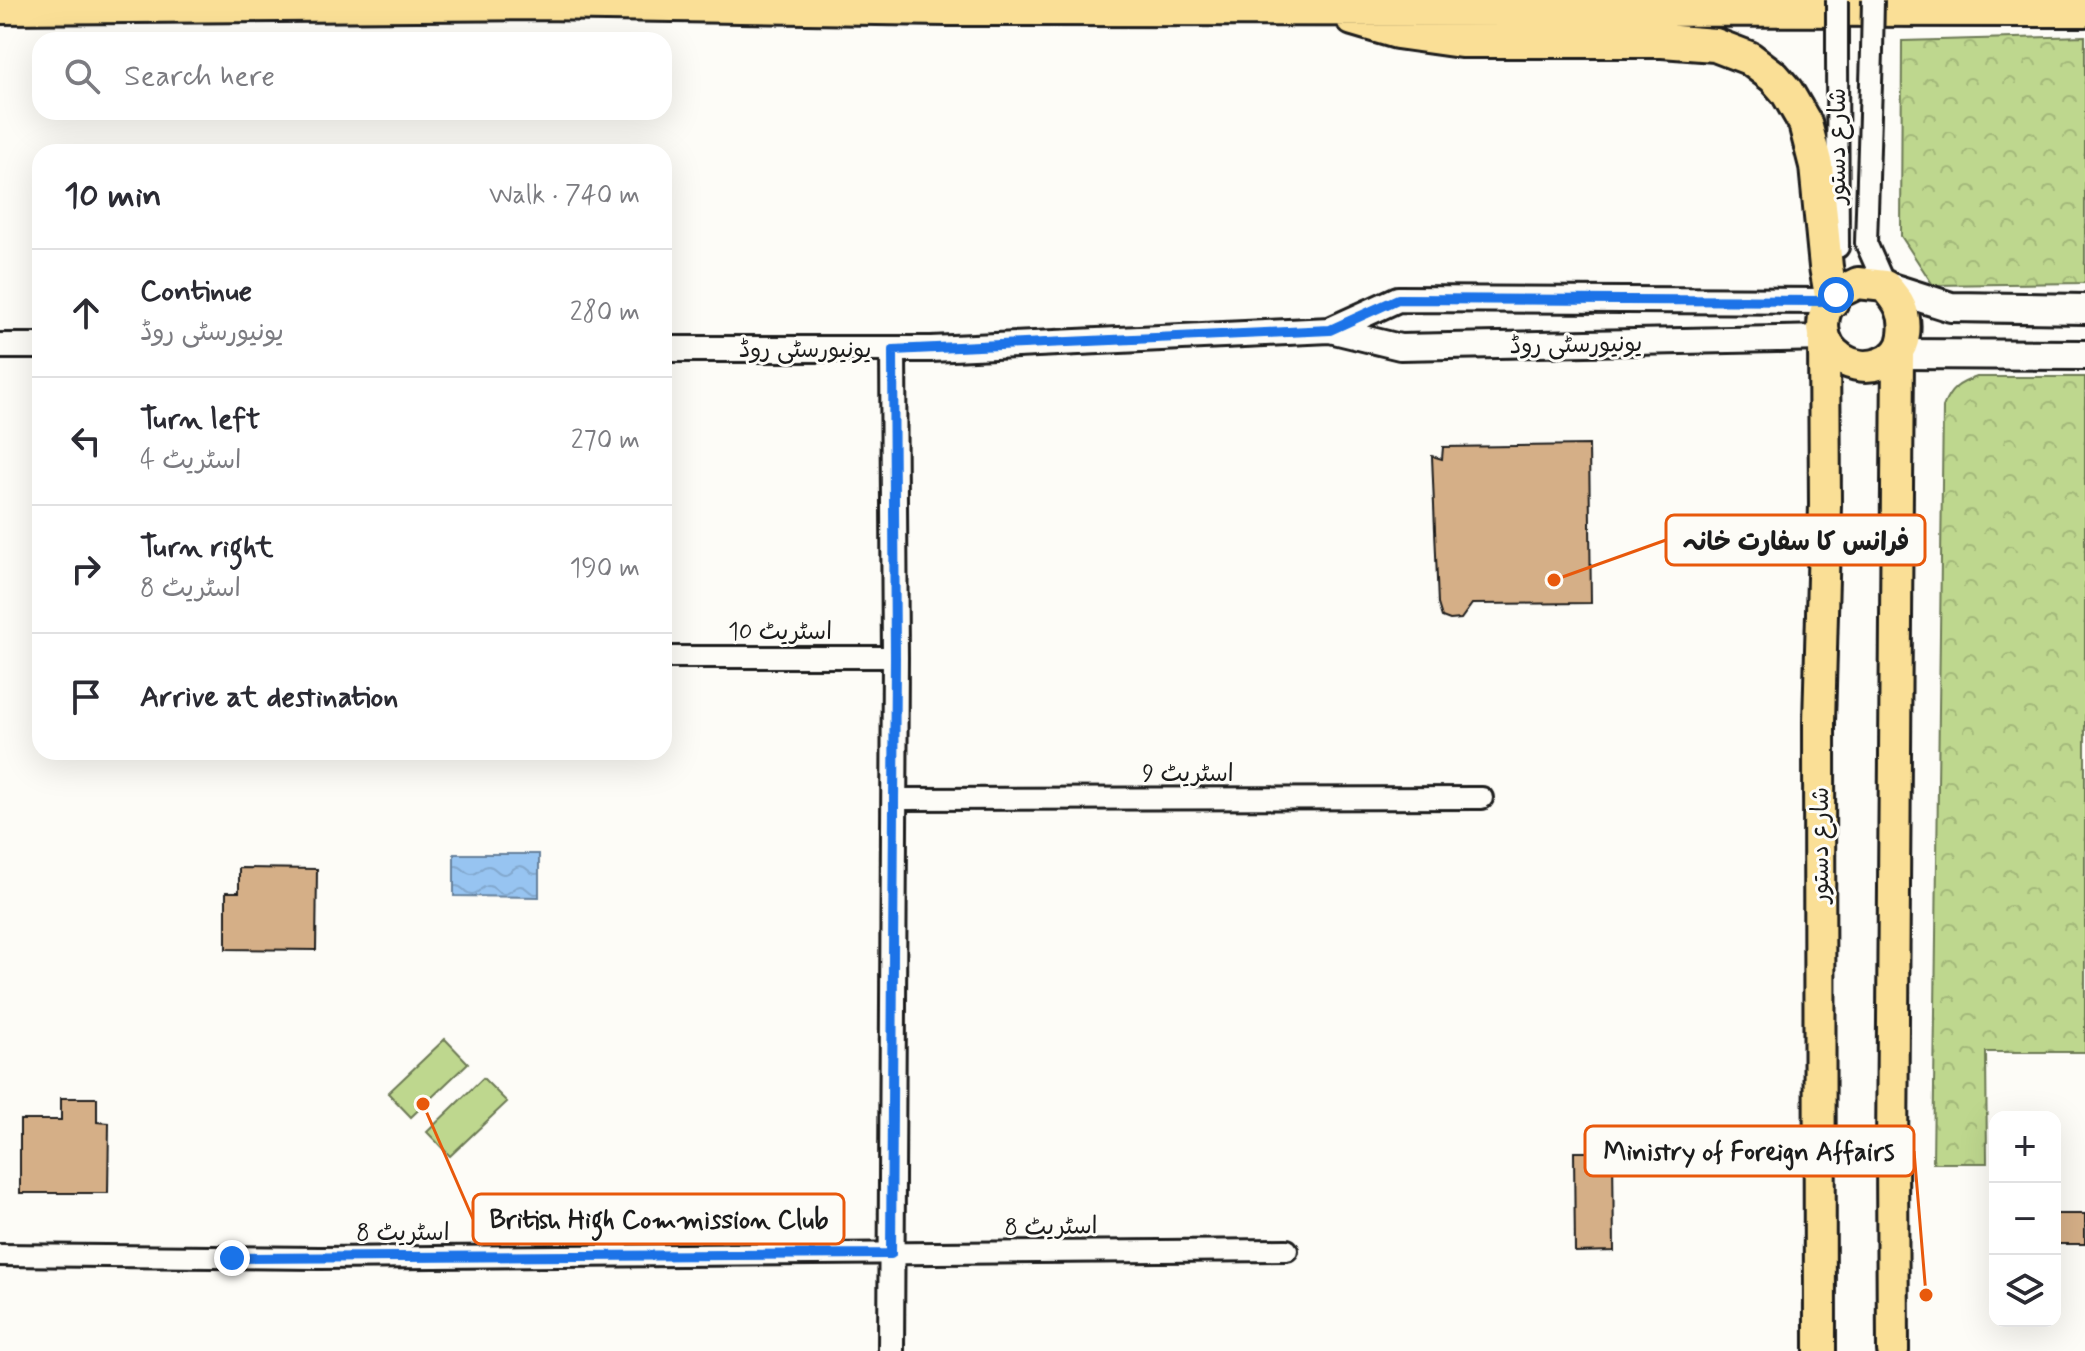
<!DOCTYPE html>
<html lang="en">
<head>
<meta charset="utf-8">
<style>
  :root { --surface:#fff; --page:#f2f2f3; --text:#2b2b33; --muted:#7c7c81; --line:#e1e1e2 }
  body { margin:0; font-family:Mynerve,"Playpen Sans Arabic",sans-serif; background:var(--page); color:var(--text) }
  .controls { position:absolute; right:24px; bottom:24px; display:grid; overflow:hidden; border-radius:16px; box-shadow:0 8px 32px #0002 }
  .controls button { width:72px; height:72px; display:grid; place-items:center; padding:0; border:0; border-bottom:2px solid var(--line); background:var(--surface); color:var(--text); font:40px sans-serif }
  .stop { position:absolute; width:24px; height:24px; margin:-18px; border:6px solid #1a73e8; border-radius:50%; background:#fff }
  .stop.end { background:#1a73e8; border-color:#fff; box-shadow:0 2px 8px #0008 }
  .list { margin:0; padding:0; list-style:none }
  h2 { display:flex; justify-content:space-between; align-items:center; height:104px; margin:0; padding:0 32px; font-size:34px }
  h2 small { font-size:26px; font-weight:400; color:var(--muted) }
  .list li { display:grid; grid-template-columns:52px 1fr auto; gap:24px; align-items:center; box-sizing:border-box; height:128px; padding:0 32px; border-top:2px solid var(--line) }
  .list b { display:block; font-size:30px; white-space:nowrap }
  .list p { margin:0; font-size:26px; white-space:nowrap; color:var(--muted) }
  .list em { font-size:26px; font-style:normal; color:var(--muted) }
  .icon { flex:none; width:44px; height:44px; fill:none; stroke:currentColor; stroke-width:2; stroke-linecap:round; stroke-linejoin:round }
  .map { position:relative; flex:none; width:2085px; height:1351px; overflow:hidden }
  .search { position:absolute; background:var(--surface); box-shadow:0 8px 32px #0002; left:32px; top:32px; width:640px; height:88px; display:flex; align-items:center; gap:20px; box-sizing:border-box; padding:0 28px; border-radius:24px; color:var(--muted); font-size:30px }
  .panel { position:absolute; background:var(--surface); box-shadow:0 8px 32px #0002; left:32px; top:144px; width:640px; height:616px; border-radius:24px }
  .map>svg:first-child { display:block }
  .forest { fill:url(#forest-crowns); stroke:#6d7a55; stroke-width:2 }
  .pitch { fill:#bed78e; stroke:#6d7a55; stroke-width:2 }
  .water { fill:url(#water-waves); stroke:#66819c; stroke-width:2 }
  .building { fill:#d5af87; stroke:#1c1c1c; stroke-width:2 }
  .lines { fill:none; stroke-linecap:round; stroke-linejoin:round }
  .minor-casing { stroke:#1c1c1c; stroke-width:26 }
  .tertiary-casing { stroke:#1c1c1c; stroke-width:30 }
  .secondary-casing { stroke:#1c1c1c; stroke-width:34 }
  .primary-casing { stroke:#1c1c1c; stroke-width:36 }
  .trunk-casing { stroke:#1c1c1c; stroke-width:38 }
  .minor { stroke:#fdfcf7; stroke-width:20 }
  .tertiary { stroke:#fdfcf7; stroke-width:24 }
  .secondary { stroke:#fdfcf7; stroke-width:28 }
  .primary { stroke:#fadf96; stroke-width:30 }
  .trunk { stroke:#fadf96; stroke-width:32 }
  .minor-bridge-casing { stroke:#1c1c1c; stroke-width:26; stroke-linecap:butt }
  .minor-bridge { stroke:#fdfcf7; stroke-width:20 }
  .route { stroke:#1a73e8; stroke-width:10 }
  .labels { text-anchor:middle; stroke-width:6; stroke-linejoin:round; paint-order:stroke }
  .street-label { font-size:24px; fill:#1c1c1c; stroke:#fdfcf7 }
  .leader { fill:none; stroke:#e8590c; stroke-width:3 }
  .callout-dot { fill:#e8590c; stroke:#fdfcf7; stroke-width:3 }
  .callout { fill:#fdfcf7; stroke:#e8590c; stroke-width:3 }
  .callout-label { font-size:26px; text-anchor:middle; font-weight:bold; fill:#1c1c1c }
</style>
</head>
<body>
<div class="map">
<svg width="2085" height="1351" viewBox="0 0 2085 1351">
  <defs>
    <pattern id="forest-crowns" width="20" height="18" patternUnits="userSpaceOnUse" patternTransform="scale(2)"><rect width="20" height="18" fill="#bed78e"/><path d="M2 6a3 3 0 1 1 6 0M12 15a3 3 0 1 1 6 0" fill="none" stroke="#a3b87a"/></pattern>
    <pattern id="water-waves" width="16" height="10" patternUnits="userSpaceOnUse" patternTransform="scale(2)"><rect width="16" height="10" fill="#97c4f1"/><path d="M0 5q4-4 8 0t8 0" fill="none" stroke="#82a8ce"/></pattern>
  </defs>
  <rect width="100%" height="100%" fill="#fdfcf7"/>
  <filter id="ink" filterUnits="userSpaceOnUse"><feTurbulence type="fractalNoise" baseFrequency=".0125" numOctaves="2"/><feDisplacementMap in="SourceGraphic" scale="16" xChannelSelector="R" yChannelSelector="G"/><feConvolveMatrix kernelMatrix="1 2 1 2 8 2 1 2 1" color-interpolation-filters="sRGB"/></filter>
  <g filter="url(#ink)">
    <path class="forest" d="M2085 36V283L1933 285 1901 236 1902 41Z
      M1977 377H2085V1052H1986L1987 1163H1933L1943 407C1950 389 1959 383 1977 377Z"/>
    <path class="pitch" d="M445 1039 468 1063 411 1117 388 1093Z
      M483 1078 507 1102 450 1156 427 1132Z"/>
    <path class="water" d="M454 854H539V897L454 896Z"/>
    <path class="building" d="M1589 445 1591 603 1472 604 1461 619 1450 620 1442 617 1438 604 1432 456 1442 459 1443 447Z
      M239 868 317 869 316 950 226 949V892H239Z
      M61 1098H97V1122L109 1123 108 1193H20V1120H61Z
      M1574 1152H1613L1614 1251 1575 1252Z
      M2055 1214H2085V1244H2055Z"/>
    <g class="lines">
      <defs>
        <path id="minor" d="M1872 51 1866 243 1885 286
          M1837 56 1838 247
          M664 657H895
          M894 799 1482 798
          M0 1255 320 1258 1287 1250"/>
        <path id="tertiary" d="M1330 330 1398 299 1832 301
          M0 346H40
          M664 349H931L1330 330 1400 347 1824 338
          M891 1351 895 657 893 350"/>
        <path id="secondary" d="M1885 286 1951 307 2085 309
          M1898 354 2085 355"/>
        <path id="primary" d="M1858 283 1885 286C1899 301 1907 314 1904 335 1901 364 1865 374 1842 359 1819 345 1817 314 1836 295 1842 290 1850 287 1858 283Z
          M1820 1351 1819 722 1825 505 1824 338
          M1893 1351 1892 1154 1898 354"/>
        <path id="trunk" d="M0 7 539 3 947 9 2085 10
          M1353 19 1397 32 1461 41H1662L1715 45 1749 58 1774 77 1787 92 1805 123 1816 166 1826 267 1832 301"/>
      </defs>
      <use href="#minor" class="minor-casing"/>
      <use href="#tertiary" class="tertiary-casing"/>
      <use href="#secondary" class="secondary-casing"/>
      <use href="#primary" class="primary-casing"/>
      <use href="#trunk" class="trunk-casing"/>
      <use href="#minor" class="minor"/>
      <use href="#tertiary" class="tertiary"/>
      <use href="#secondary" class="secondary"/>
      <use href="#primary" class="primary"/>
      <use href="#trunk" class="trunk"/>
      <defs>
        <path id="minor-bridge" d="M1872 51 1873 0
          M1837 56V0"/>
      </defs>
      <use href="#minor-bridge" class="minor-bridge-casing"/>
      <use href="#minor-bridge" class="minor-bridge"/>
    </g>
  </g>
  <g class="lines" filter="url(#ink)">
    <path class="route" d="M232 1258 891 1254 895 657 893 350 1330 330 1398 299 1832 301 1836 295"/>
  </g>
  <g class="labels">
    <g class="street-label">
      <text transform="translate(1837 146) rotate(-90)" y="8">شارع دستور</text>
      <text transform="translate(1576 344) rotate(-1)" y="8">یونیورسٹی روڈ</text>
      <text x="805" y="357">یونیورسٹی روڈ</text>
      <text x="780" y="639">اسٹریٹ 10</text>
      <text x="1188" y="781">اسٹریٹ 9</text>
      <text transform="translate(1820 845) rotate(-90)" y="8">شارع دستور</text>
      <text transform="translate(1051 1226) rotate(-1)" y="8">اسٹریٹ 8</text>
      <text x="403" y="1240">اسٹریٹ 8</text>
    </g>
  </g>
  <path class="leader" d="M1554 580L1666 540M1926 1295L1914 1151M423 1104L473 1219"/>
  <g class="callout-dot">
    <circle cx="1554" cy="580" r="8"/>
    <circle cx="1926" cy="1295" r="8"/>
    <circle cx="423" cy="1104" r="8"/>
  </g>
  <g class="callout">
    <rect x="1666" y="515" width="259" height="50" rx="8"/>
    <rect x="1585" y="1126" width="329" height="50" rx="8"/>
    <rect x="473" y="1194" width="371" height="50" rx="8"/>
  </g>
  <g class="callout-label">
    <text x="1796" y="550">فرانس کا سفارت خانہ</text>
    <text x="1749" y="1160">Ministry of Foreign Affairs</text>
    <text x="659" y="1228">British High Commission Club</text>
  </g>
</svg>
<div class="controls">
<button>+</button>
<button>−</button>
<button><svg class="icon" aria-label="layers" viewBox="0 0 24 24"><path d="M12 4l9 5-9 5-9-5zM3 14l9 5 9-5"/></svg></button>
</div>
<div class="stop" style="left:1836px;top:295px"></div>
<div class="stop end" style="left:232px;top:1258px"></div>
<div class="search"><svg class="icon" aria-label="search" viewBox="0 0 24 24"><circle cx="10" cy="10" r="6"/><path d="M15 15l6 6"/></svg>Search here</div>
<section class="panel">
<h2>10 min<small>Walk · 740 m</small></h2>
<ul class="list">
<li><svg class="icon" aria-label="ahead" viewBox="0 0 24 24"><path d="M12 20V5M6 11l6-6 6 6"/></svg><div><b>Continue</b><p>یونیورسٹی روڈ</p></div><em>280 m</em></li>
<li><svg class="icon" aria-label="left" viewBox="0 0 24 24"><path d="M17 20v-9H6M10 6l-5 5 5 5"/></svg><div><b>Turn left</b><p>اسٹریٹ 4</p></div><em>270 m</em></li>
<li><svg class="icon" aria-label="right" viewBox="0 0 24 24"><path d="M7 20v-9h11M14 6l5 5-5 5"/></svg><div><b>Turn right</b><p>اسٹریٹ 8</p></div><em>190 m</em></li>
<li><svg class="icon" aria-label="arrive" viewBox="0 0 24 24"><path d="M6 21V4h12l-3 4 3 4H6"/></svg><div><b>Arrive at destination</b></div></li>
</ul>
</section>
</div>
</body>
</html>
